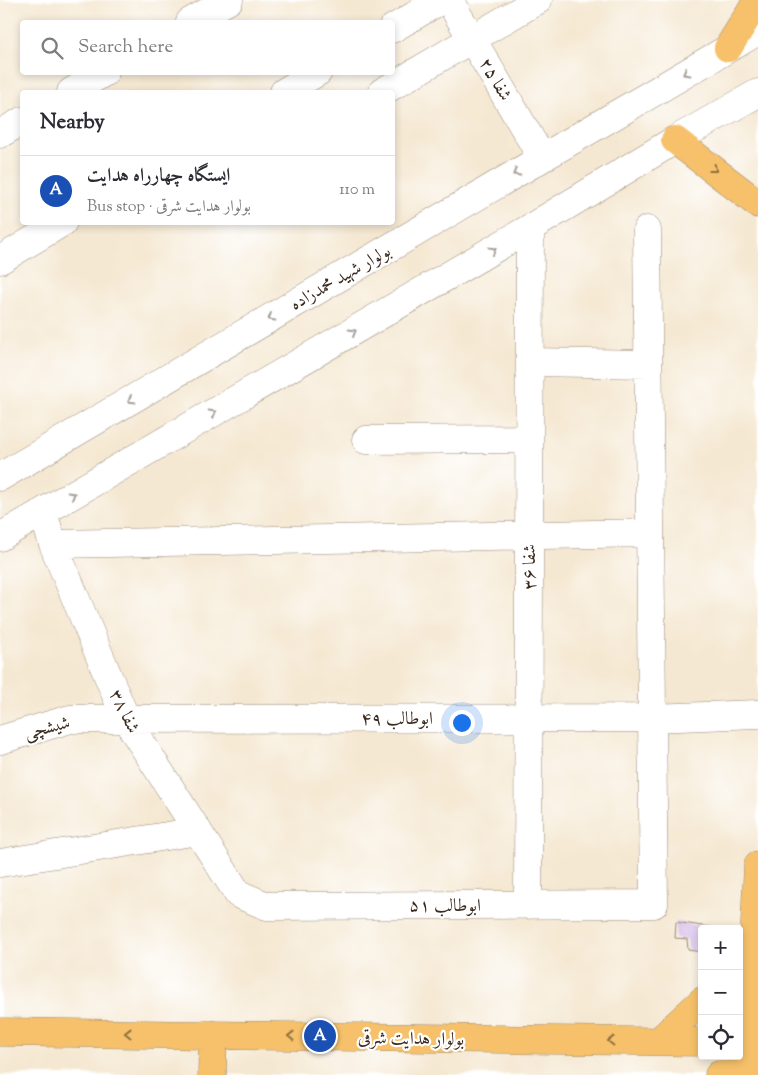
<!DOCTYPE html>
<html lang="en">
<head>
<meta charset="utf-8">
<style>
  :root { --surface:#fff; --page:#f7f7f7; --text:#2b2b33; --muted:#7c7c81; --line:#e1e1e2; --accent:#b5179e }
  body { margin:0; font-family:"Sorts Mill Goudy",Amiri,serif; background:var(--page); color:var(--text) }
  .controls { position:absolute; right:15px; bottom:15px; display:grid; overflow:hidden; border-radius:5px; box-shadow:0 2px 8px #0003 }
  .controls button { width:45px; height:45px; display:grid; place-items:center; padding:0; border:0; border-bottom:1px solid var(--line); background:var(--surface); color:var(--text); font:25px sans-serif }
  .you { position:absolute; left:461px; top:722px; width:18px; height:18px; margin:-12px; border:4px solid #fff; border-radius:50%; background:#1a73e8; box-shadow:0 0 0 8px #1a73e833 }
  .badge { display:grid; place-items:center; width:32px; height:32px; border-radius:50%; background:var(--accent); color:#fff; font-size:16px; font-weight:700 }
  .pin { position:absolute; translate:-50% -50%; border:2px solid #fff; box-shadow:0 1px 5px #0006 }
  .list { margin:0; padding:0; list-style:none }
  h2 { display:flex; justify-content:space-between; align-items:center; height:65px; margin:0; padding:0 20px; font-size:21px }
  h2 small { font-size:16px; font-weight:400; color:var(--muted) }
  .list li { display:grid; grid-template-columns:32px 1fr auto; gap:15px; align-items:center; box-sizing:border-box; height:70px; padding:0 20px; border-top:1px solid var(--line) }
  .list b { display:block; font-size:19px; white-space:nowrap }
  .list p { margin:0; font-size:16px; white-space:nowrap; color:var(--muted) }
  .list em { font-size:16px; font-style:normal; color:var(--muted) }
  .icon { flex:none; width:28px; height:28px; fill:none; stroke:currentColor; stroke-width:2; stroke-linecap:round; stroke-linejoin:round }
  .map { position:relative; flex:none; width:758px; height:1075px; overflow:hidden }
  .search { position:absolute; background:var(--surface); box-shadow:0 2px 8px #0003; left:20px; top:20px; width:375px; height:55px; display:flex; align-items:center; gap:12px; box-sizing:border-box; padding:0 18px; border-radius:5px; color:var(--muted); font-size:19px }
  .panel { position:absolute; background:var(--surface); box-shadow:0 2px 8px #0003; left:20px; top:90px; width:375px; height:135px; border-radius:5px }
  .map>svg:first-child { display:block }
  .building { fill:#d0b5e7 }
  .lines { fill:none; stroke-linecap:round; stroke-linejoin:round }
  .minor-casing { stroke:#988978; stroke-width:29 }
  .major-casing { stroke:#988978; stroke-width:29 }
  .minor { stroke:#fff; stroke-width:28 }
  .major { stroke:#f6c16b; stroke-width:28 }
  .oneway { stroke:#a79f9a }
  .oneway2 { stroke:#8f6e41 }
  .labels { text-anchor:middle; stroke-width:4.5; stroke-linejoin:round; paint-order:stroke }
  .street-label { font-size:18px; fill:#3b2a1e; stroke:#fff }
</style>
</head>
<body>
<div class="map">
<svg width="758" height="1075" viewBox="0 0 758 1075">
  <rect width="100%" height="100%" fill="#fff"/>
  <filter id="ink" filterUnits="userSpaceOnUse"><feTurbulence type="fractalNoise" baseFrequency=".02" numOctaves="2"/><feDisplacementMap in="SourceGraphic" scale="10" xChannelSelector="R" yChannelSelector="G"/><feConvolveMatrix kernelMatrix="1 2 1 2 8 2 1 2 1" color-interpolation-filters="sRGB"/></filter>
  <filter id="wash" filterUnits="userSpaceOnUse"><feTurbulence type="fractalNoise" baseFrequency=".0096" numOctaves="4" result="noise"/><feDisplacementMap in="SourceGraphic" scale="20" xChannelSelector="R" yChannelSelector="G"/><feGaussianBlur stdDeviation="1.12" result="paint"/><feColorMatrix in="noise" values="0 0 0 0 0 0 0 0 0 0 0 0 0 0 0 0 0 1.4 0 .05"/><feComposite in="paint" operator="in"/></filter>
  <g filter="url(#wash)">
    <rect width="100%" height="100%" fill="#f5e8d2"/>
    <g id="blocks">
      <path class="building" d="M676 922 716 928V929H702V952L688 950 687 939 675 938Z"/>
    </g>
  </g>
  <g filter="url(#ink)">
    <use href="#blocks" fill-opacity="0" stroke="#988978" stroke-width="1"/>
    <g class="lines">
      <defs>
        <path id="minor" d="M449 0 542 158
          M190 22 229 0
          M392 29 441 0
          M71 92 105 72
          M284 92 318 72
          M382 92 538 0
          M0 134 22 121
          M0 260 63 222
          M530 362 648 364
          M366 440 529 439
          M0 477 758 31
          M43 513 53 544 126 719 238 894 267 906 654 904 647 230
          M0 537 530 228 675 140 758 93
          M53 544 650 533
          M0 740 70 719 652 718 758 714
          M0 863 198 831
          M528 905 530 228"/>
        <path id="major" d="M728 48 758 0
          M675 140 758 204
          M0 1032 702 1042
          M659 1041 702 1001
          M212 1075 213 1035
          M719 1075 758 1074
          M749 1075 750 1017 758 865"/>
      </defs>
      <use href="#minor" class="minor-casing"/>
      <use href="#major" class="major-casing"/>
      <use href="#minor" class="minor"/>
      <use href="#major" class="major"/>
    </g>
    <defs><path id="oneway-chevron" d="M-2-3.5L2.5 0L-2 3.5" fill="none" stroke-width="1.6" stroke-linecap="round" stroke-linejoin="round" transform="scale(1.25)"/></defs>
    <g class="oneway">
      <use href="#oneway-chevron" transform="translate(686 73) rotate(150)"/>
      <use href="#oneway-chevron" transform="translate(516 173) rotate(150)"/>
      <use href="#oneway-chevron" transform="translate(493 250) rotate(-30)"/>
      <use href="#oneway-chevron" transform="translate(271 318) rotate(150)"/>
      <use href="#oneway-chevron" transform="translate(353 332) rotate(-30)"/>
      <use href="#oneway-chevron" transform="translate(131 400) rotate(150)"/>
      <use href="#oneway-chevron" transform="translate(213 413) rotate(-30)"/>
      <use href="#oneway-chevron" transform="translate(72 495) rotate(-30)"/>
    </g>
    <g class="oneway2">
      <use href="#oneway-chevron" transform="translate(714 169) rotate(37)"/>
      <use href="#oneway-chevron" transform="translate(128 1033) rotate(-179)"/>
      <use href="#oneway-chevron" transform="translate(291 1036) rotate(-179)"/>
      <use href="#oneway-chevron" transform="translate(611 1041) rotate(-179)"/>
    </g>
  </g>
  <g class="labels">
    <g class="street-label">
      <text transform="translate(496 79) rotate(60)" y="6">شفا ۲۵</text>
      <text transform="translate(340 277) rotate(-30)" y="6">بولوار شهید محمدزاده</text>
      <text transform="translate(529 567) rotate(-90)" y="6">شفا ۳۶</text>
      <text transform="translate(125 711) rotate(64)" y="6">شفا ۳۸</text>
      <text x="397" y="724">ابوطالب ۴۹</text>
      <text transform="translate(47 727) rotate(-14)" y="6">شیشچی</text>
      <text x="445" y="911">ابوطالب ۵۱</text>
      <text transform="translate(411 1038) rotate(1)" y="6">بولوار هدایت شرقی</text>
    </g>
  </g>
</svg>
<div class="controls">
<button>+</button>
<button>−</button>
<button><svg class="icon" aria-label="locate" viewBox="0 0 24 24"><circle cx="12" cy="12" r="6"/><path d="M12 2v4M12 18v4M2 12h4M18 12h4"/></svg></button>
</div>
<div class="you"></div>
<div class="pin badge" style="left:320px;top:1036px;background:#1a4fb4">A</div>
<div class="search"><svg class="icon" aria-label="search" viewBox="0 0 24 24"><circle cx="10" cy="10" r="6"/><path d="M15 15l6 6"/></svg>Search here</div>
<section class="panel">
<h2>Nearby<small></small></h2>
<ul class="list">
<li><span class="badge" style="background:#1a4fb4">A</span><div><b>ایستگاه چهارراه هدایت</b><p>Bus stop · بولوار هدایت شرقی</p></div><em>110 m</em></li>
</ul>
</section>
</div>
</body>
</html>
